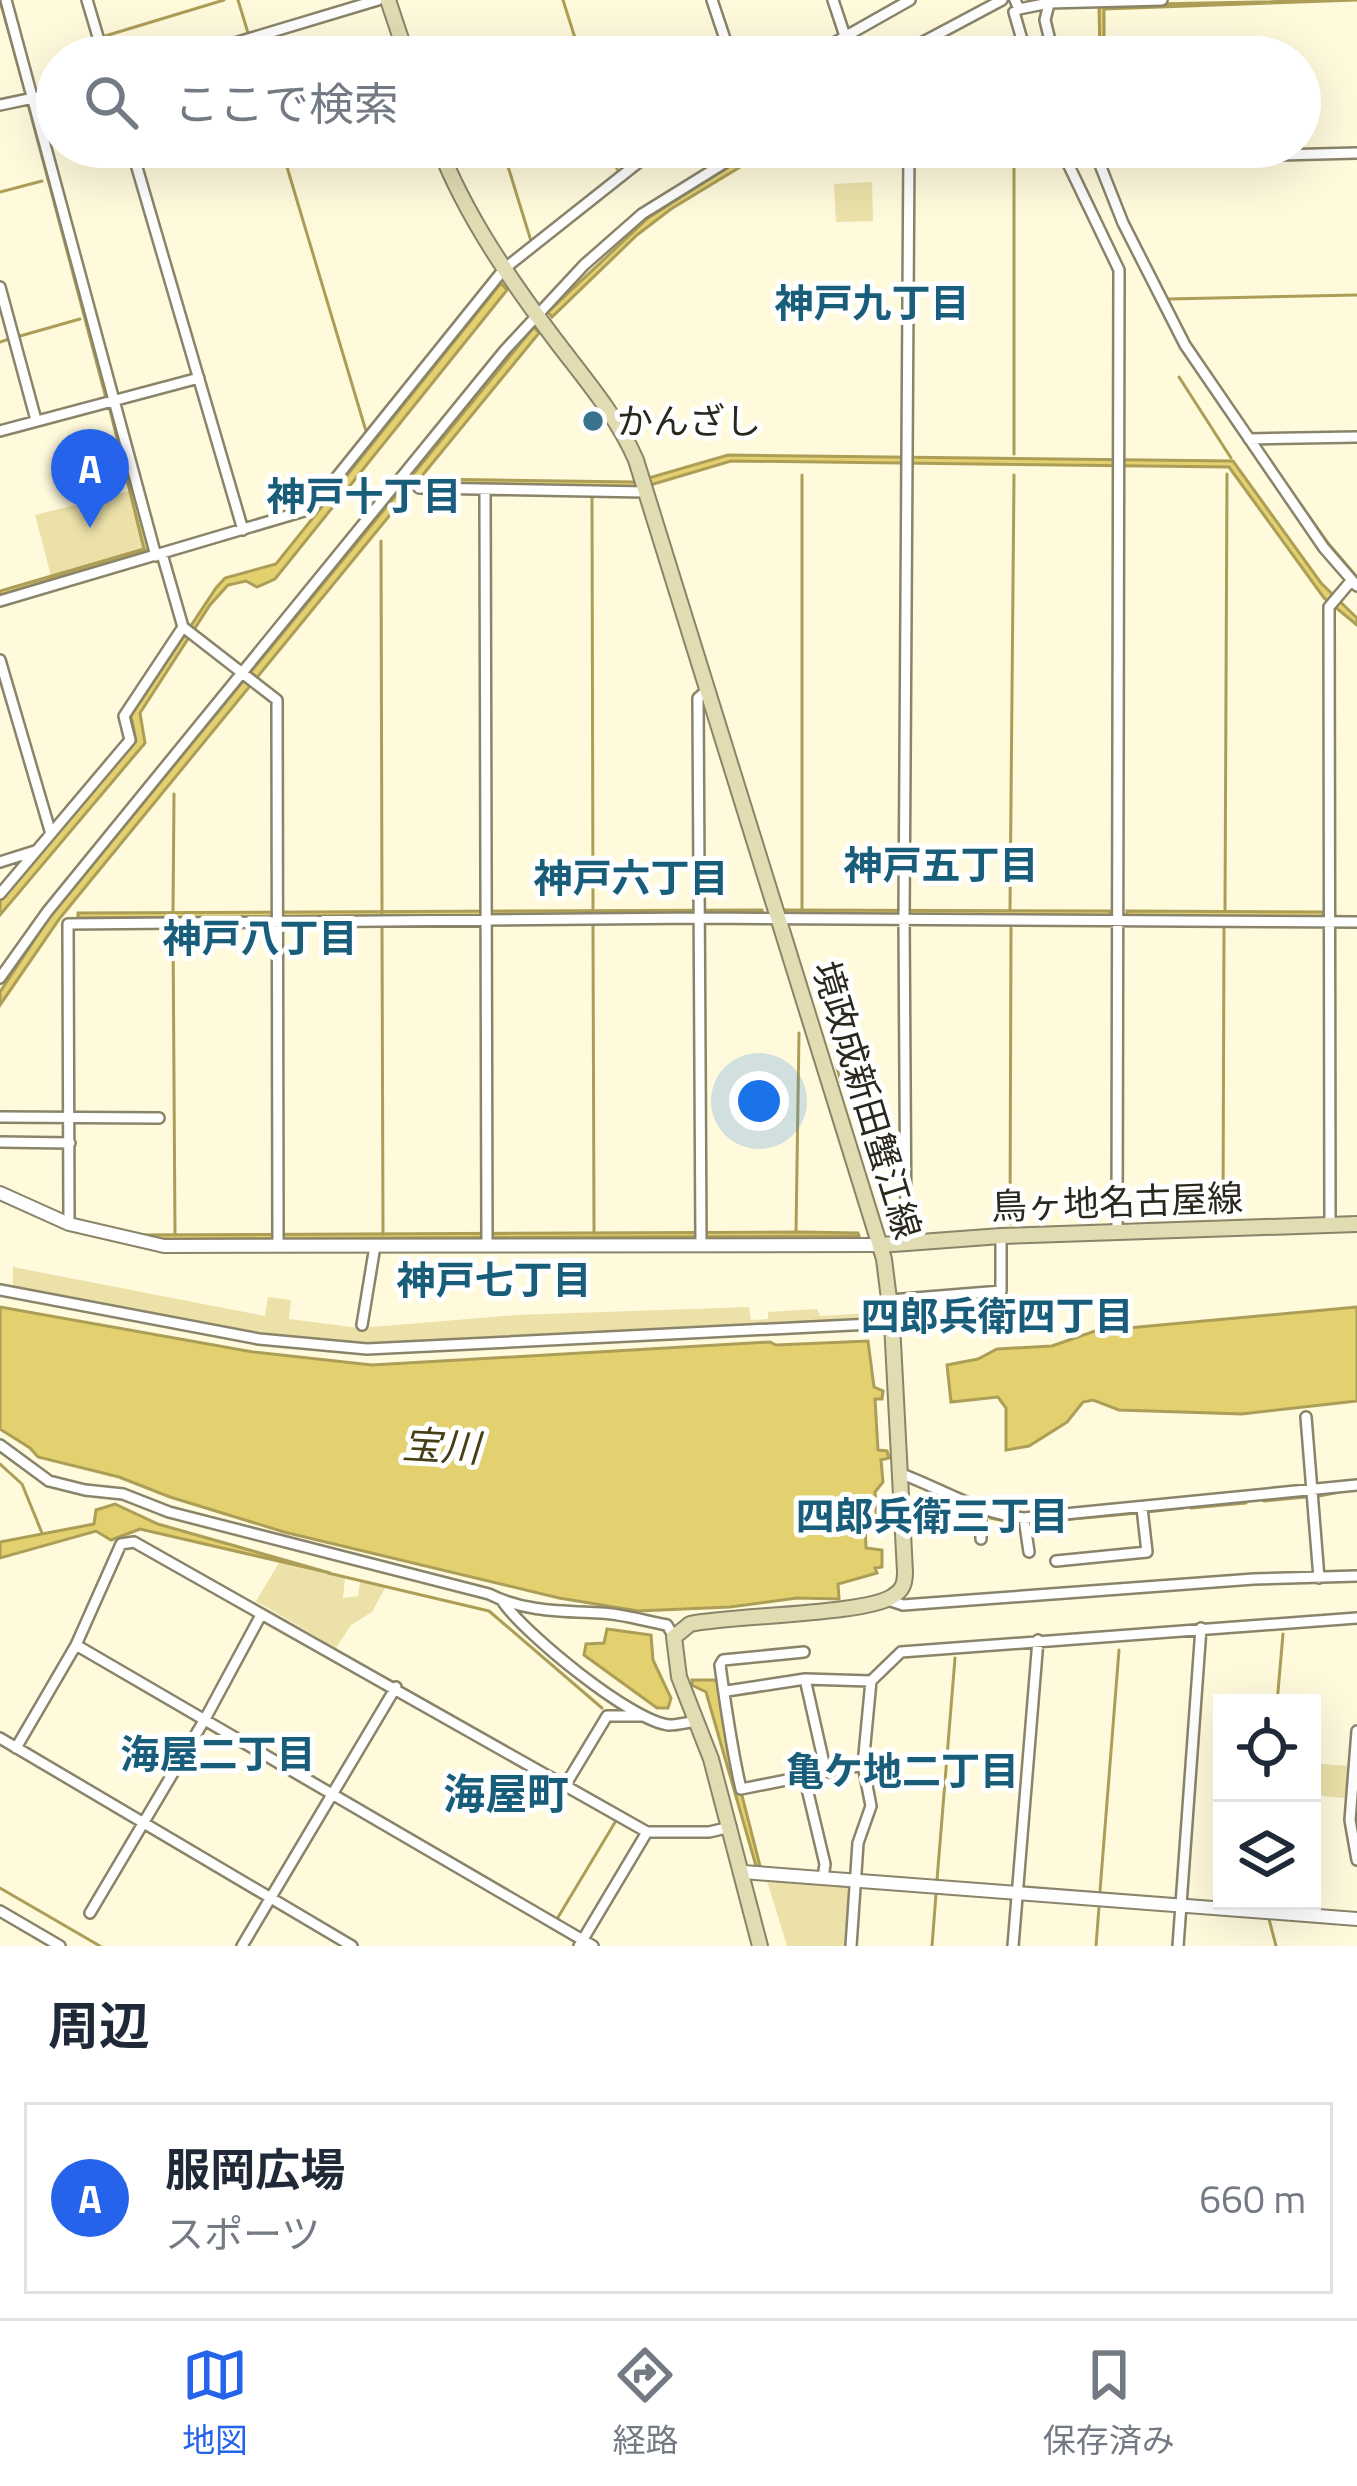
<!DOCTYPE html>
<html lang="ja">
<head>
<meta charset="utf-8">
<style>
  :root { --surface:#fff; --page:#f6f6f7; --text:#1f2937; --muted:#747a83; --line:#e0e1e3; --accent:#2563eb }
  body { margin:0; font-family:"Titillium Web","Noto Sans JP",sans-serif; background:var(--page); color:var(--text) }
  .controls { position:absolute; right:36px; bottom:36px; display:grid; overflow:hidden; border-radius:0px; box-shadow:0 12px 48px #0002 }
  .controls button { width:108px; height:108px; display:grid; place-items:center; padding:0; border:0; border-bottom:3px solid var(--line); background:var(--surface); color:var(--text); font:60px sans-serif }
  .you { position:absolute; left:759px; top:1101px; width:42px; height:42px; margin:-30px; border:9px solid #fff; border-radius:50%; background:#1a73e8; box-shadow:0 0 0 18px #1a73e833 }
  .badge { display:grid; place-items:center; width:78px; height:78px; border-radius:50%; background:var(--accent); color:#fff; font-size:39px; font-weight:700 }
  .pin { position:absolute; translate:-50% -99px; filter:drop-shadow(0 3px 6px #0008) }
  .pin::after { content:''; position:absolute; top:63px; width:42px; height:36px; background:inherit; clip-path:polygon(0 0,100% 0,50% 100%) }
  .list { margin:0; padding:0; list-style:none }
  h2 { display:flex; justify-content:space-between; align-items:center; height:156px; margin:0; padding:0 48px; font-size:51px }
  h2 small { font-size:39px; font-weight:400; color:var(--muted) }
  .list li { display:grid; grid-template-columns:78px 1fr auto; gap:36px; align-items:center; box-sizing:border-box; height:192px; margin:0 24px 24px; padding:0 24px; border:3px solid var(--line); border-radius:0px }
  .list b { display:block; font-size:45px; white-space:nowrap }
  .list p { margin:0; font-size:39px; white-space:nowrap; color:var(--muted) }
  .list em { font-size:39px; font-style:normal; color:var(--muted) }
  .icon { flex:none; width:66px; height:66px; fill:none; stroke:currentColor; stroke-width:2; stroke-linecap:round; stroke-linejoin:round }
  .map { position:relative; flex:none; width:1357px; height:1946px; overflow:hidden }
  .search { position:absolute; background:var(--surface); box-shadow:0 12px 48px #0002; left:36px; right:36px; top:36px; height:132px; display:flex; align-items:center; gap:30px; box-sizing:border-box; padding:0 42px; border-radius:66px; color:var(--muted); font-size:45px }
  .sheet { height:372px; background:var(--surface) }
  nav { display:flex; justify-content:space-around; align-items:center; box-sizing:border-box; height:168px; border-top:3px solid var(--line); background:var(--surface); font-size:33px; color:var(--muted) }
  nav a { display:grid; justify-items:center; gap:6px }
  nav .on { color:var(--accent) }
  .map>svg:first-child { display:block }
  .green { fill:#ebe1a9 }
  .water { fill:#e3d170; stroke:#ac9e57; stroke-width:3 }
  .lines { fill:none; stroke-linecap:round; stroke-linejoin:round }
  .stream { stroke:#ac9e57; stroke-width:3 }
  .minor-casing { stroke:#89846a; stroke-width:14 }
  .tertiary-casing { stroke:#89846a; stroke-width:16 }
  .secondary-casing { stroke:#89846a; stroke-width:18 }
  .minor { stroke:#fff; stroke-width:9 }
  .tertiary { stroke:#fff; stroke-width:12 }
  .secondary { stroke:#e2dcb3; stroke-width:14 }
  .poi-dot { fill:#3a738d; stroke:#fff; stroke-width:4.5 }
  .labels { text-anchor:middle; stroke-width:10; stroke-linejoin:round; paint-order:stroke }
  .poi-label { font-size:36px; fill:#2a281d; stroke:#fff; text-anchor:start }
  .street-label { font-size:36px; fill:#2a281d; stroke:#fff }
  .neighbourhood-label { font-size:39px; font-weight:bold; fill:#185d79; stroke:#fff }
  .water-label { font-size:39px; font-style:italic; fill:#463f15; stroke:#fff }
  .quarter-label { font-size:42px; font-weight:bold; fill:#185d79; stroke:#fff }
</style>
</head>
<body>
<div class="map">
<svg width="1357" height="1946" viewBox="0 0 1357 1946">
  <rect width="100%" height="100%" fill="#fffadc"/>
  <path class="green" d="M872 182 873 221 836 222 834 184Z
    M130 491 144 549 51 576 35 515Z
    M13 1267 265 1316 268 1297 291 1300 289 1319 360 1328 516 1315 749 1307 751 1320 768 1319V1312L817 1309 820 1316 886 1312 887 1318 368 1346 230 1332 13 1289Z
    M279 1563 345 1578 343 1598 358 1596 360 1582 386 1586 372 1612 351 1625 336 1648 256 1601Z
    M1312 1763 1348 1766 1345 1798 1312 1795Z
    M767 1881 849 1887 846 1946H787Z"/>
  <path class="water" d="M1357 0 1104 9V57H1100L1099 5Z
    M760 147H773L671 209 637 235 552 317 548 312 648 218Z
    M501 283 507 290 275 579 257 587 246 581 228 585 210 605 140 713 145 743 0 915V901L136 741 131 716 216 588 225 578 276 564Z
    M534 327 539 333 60 918 0 1005V992L49 918Z
    M110 410 150 549 0 595V591L144 549Z
    M728 455 1233 461 1321 583 1357 618V625L1324 598 1229 467 731 461 637 489 425 486 428 479 635 482Z
    M762 910 763 916 78 918V913Z
    M786 910 1110 911V916L788 915Z
    M1127 911 1323 912V917H1127Z
    M801 1232 858 1233 859 1236 157 1239 124 1235Z
    M0 1307 253 1352 372 1365 770 1342 776 1345 868 1341 874 1387 883 1391 882 1399H875L878 1450 887 1451 889 1458 881 1460 883 1482 875 1492 877 1519 865 1520 866 1548 882 1550V1567L875 1568 877 1573 838 1584 839 1599 797 1598 730 1607 638 1611 559 1598 284 1532 170 1497 119 1477 38 1457 30 1448 0 1429Z
    M1357 1307V1401L1242 1414 1119 1410 1093 1400 1083 1402 1067 1422 1029 1446 1006 1450V1408L998 1397 951 1402 947 1365 978 1359 997 1349 1052 1346 1095 1331Z
    M115 1504 158 1524 330 1573 140 1529 111 1540 96 1531 0 1558V1542L94 1524 96 1510Z
    M607 1629 651 1635 653 1660 671 1698 668 1708H657L584 1655 586 1644 604 1643Z
    M692 1680H721L724 1725 760 1866H756L706 1692 692 1685Z"/>
  <g class="lines">
    <path class="stream" d="M238 0 248 33
      M563 0 581 57
      M828 0 838 32
      M0 1 25 91
      M105 36 224 0
      M251 46 254 57
      M495 57 511 44
      M28 104 106 398
      M281 147 366 431
      M502 147 531 241
      M610 147 617 169
      M456 165 473 147
      M0 192 42 181
      M1169 299 1357 295
      M20 336 80 319
      M0 342 9 339
      M1179 377 1231 458
      M1258 444 1328 543 1357 577
      M1014 454V147
      M592 496 593 911
      M381 541 382 913
      M802 908V475
      M1010 910 1014 475
      M1225 911 1227 474
      M173 913 174 794
      M593 925 594 1233
      M382 926 383 1234
      M173 928 175 1235
      M836 1064 841 1082 867 1083
      M1223 1216 1224 928
      M1010 1224 1011 928
      M796 1232 799 1033
      M0 1464 22 1484 42 1533
      M1319 1496 1345 1491
      M1264 1501 1305 1497
      M1191 1508 1246 1503
      M1147 1512 1183 1508
      M990 1518 1015 1523
      M1029 1523 1138 1513
      M328 1573 489 1611 602 1708
      M1277 1703 1283 1634
      M937 1880 955 1658
      M0 1888 100 1946
      M1100 1891 1119 1650
      M1262 1904V1901
      M557 1919 617 1819
      M1269 1919 1276 1946
      M932 1946 936 1894
      M1096 1946 1099 1907"/>
    <defs>
      <path id="minor" d="M6 0 156 556
        M87 0 104 57
        M712 0 731 57
        M833 0 845 36
        M1015 0 1019 9 1049 3 1162 0
        M1050 0 1045 20 1054 57
        M1019 9 1014 12 1027 57
        M188 57 378 0
        M809 57 910 0
        M895 57 1002 0
        M0 105 57 93
        M131 147 243 530
        M1060 147 1119 270 1117 1232
        M1093 147 1123 223 1185 345 1324 548 1357 586
        M1098 160 1357 153
        M0 287 36 420
        M0 431 199 378
        M1249 439 1357 437
        M419 488 646 492
        M485 491 487 1246
        M0 601 311 509 504 269 658 147
        M183 627 277 700 278 1246
        M0 660 51 834
        M0 862 35 851
        M0 894 130 740 124 716 183 627 162 554
        M0 978 47 912 505 350 584 265 642 214 750 147
        M1 1117 159 1118
        M0 1142 70 1143
        M69 1224 68 924 699 918 1357 922
        M1330 1224 1329 607 1351 581
        M906 1241 904 917 909 147
        M701 1245 698 698 707 690
        M0 1290 259 1339 367 1349 892 1323
        M890 1300 1001 1291V1236
        M362 1325 375 1246
        M1306 1417 1319 1578
        M0 1445 49 1481 85 1490 123 1494 169 1512 489 1594C524 1612 563 1611 601 1613 623 1614 645 1621 667 1625L674 1637
        M899 1473C941 1488 979 1514 1024 1518L1357 1485
        M981 1510V1539
        M1024 1518 1029 1552
        M1056 1561 1147 1552 1142 1508
        M888 1600 903 1605 1254 1579 1357 1576
        M503 1602C525 1634 631 1721 669 1725 678 1725 689 1722 697 1721
        M76 1645 593 1946
        M804 1652 723 1660 720 1665C726 1708 731 1746 741 1789L863 1765
        M805 1679 826 1772
        M727 1691 805 1679 871 1681
        M1357 1731 1350 1820 1357 1860
        M0 1738 352 1946
        M16 1748 76 1645 121 1544 134 1542 647 1832H709L731 1827
        M804 1776 825 1864 823 1878
        M566 1784 607 1716H642
        M0 1911 60 1946
        M90 1913 205 1719 261 1615
        M242 1946 396 1687
        M579 1946 647 1832
        M851 1946 858 1843 871 1806 863 1765 871 1681 901 1652 1357 1618
        M1013 1946 1038 1640
        M1178 1946 1201 1628"/>
      <path id="tertiary" d="M0 1193 69 1224 164 1246 880 1245
        M743 1872 1357 1919"/>
      <path id="secondary" d="M388 0 407 57
        M439 147C466 216 509 278 553 337 583 377 616 414 636 460L884 1259 892 1323 905 1572C905 1583 903 1590 893 1596 866 1615 732 1615 690 1624L674 1637 679 1677 711 1759 760 1946
        M880 1245 1001 1236 1357 1224"/>
    </defs>
    <use href="#minor" class="minor-casing"/>
    <use href="#tertiary" class="tertiary-casing"/>
    <use href="#secondary" class="secondary-casing"/>
    <use href="#minor" class="minor"/>
    <use href="#tertiary" class="tertiary"/>
    <use href="#secondary" class="secondary"/>
  </g>
  <circle class="poi-dot" cx="593" cy="421" r="12"/>
  <g class="labels">
    <g class="poi-label">
      <text x="617" y="434">かんざし</text>
    </g>
    <g class="street-label">
      <text transform="translate(867 1100) rotate(73)" y="13">境政成新田蟹江線</text>
      <text transform="translate(1117 1202) rotate(-2)" y="13">鳥ヶ地名古屋線</text>
    </g>
    <g class="neighbourhood-label">
      <text x="872" y="317">神戸九丁目</text>
      <text x="364" y="510">神戸十丁目</text>
      <text x="941" y="879">神戸五丁目</text>
      <text x="631" y="892">神戸六丁目</text>
      <text x="260" y="952">神戸八丁目</text>
      <text x="494" y="1294">神戸七丁目</text>
      <text x="997" y="1330">四郎兵衛四丁目</text>
      <text x="932" y="1530">四郎兵衛三丁目</text>
      <text x="218" y="1768">海屋二丁目</text>
      <text x="902" y="1785">亀ケ地二丁目</text>
    </g>
    <g class="water-label">
      <text transform="translate(441 1446) rotate(3)" y="14">宝川</text>
    </g>
    <g class="quarter-label">
      <text x="506" y="1809">海屋町</text>
    </g>
  </g>
</svg>
<div class="controls">
<button><svg class="icon" aria-label="locate" viewBox="0 0 24 24"><circle cx="12" cy="12" r="6"/><path d="M12 2v4M12 18v4M2 12h4M18 12h4"/></svg></button>
<button><svg class="icon" aria-label="layers" viewBox="0 0 24 24"><path d="M12 4l9 5-9 5-9-5zM3 14l9 5 9-5"/></svg></button>
</div>
<div class="you"></div>
<div class="pin badge" style="left:90px;top:528px">A</div>
<div class="search"><svg class="icon" aria-label="search" viewBox="0 0 24 24"><circle cx="10" cy="10" r="6"/><path d="M15 15l6 6"/></svg>ここで検索</div>
</div>
<section class="sheet">
<h2>周辺<small></small></h2>
<ul class="list">
<li><span class="badge">A</span><div><b>服岡広場</b><p>スポーツ</p></div><em>660 m</em></li>
</ul>
</section>
<nav>
<a class="on"><svg class="icon" aria-label="map" viewBox="0 0 24 24"><path d="M3 6l6-2 6 2 6-2v14l-6 2-6-2-6 2zM9 4v14M15 6v14"/></svg>地図</a>
<a><svg class="icon" aria-label="directions" viewBox="0 0 24 24"><path d="M12 3l9 9-9 9-9-9zM9 14v-3h6M13 9l2 2-2 2"/></svg>経路</a>
<a><svg class="icon" aria-label="saved" viewBox="0 0 24 24"><path d="M7 4h10v16l-5-4-5 4z"/></svg>保存済み</a>
</nav>
</body>
</html>
